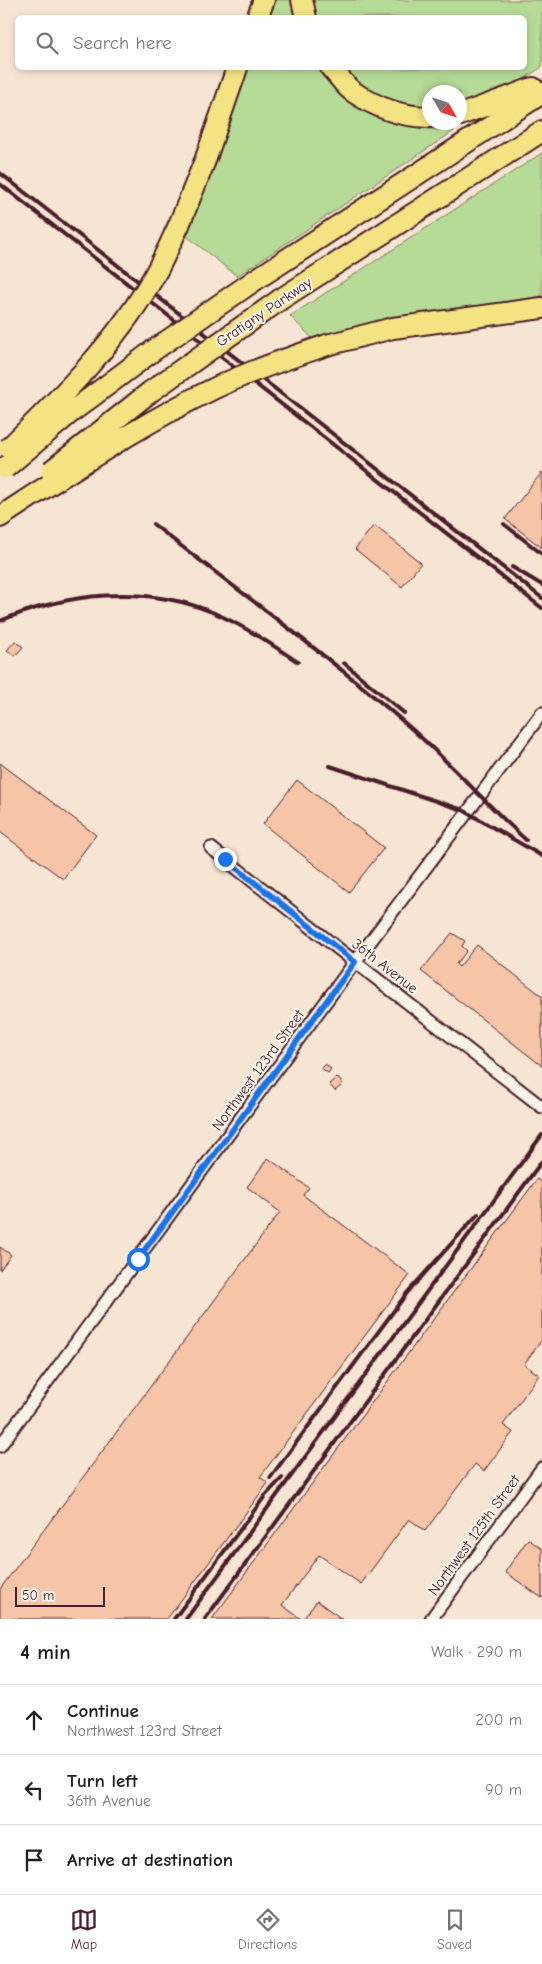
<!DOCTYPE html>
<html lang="en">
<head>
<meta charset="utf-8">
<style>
  :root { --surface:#fff; --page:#f2f2f2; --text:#202124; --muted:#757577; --line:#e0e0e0; --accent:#4a1f2b }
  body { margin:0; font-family:"Comic Neue",sans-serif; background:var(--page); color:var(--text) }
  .compass { position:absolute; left:422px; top:85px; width:45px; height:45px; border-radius:50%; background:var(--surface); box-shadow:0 2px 8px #0003; rotate:129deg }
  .scale { position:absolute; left:15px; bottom:12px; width:90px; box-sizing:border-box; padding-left:5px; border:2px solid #4a1f2b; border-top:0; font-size:14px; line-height:18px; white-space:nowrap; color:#4a1f2b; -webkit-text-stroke:4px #f7f3e8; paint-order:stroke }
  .stop { position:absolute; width:15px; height:15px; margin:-11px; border:4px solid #1a73e8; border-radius:50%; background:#fff }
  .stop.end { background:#1a73e8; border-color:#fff; box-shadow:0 1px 5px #0008 }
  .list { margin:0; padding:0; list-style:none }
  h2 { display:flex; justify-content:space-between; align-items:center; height:65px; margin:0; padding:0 20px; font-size:21px }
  h2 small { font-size:16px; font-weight:400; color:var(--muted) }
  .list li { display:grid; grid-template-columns:32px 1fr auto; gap:15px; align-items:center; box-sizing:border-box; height:70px; padding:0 20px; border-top:1px solid var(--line) }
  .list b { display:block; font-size:19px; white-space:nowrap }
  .list p { margin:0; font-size:16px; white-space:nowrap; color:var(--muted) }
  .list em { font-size:16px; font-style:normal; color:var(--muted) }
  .icon { flex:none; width:28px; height:28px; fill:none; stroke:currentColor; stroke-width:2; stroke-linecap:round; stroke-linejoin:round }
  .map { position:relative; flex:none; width:542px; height:1619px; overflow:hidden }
  .search { position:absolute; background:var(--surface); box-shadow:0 2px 8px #0003; left:15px; right:15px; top:15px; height:55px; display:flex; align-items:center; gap:12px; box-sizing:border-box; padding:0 18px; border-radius:8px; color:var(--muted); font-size:19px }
  .sheet { height:275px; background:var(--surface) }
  nav { display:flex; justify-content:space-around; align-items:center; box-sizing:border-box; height:70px; border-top:1px solid var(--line); background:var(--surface); font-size:14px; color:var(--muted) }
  nav a { display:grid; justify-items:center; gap:2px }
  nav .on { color:var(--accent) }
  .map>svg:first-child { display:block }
  .green { fill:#b5db97; stroke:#807d61 }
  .building { fill:#f6c4a6; stroke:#4a1f2b }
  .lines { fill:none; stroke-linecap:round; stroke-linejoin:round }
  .minor-casing { stroke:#4a1f2b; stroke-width:15 }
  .motorway-casing { stroke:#4a1f2b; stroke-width:24 }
  .minor { stroke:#f7f3e8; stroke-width:11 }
  .motorway { stroke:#f4e382; stroke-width:20 }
  .rail { stroke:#4a1f2b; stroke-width:4 }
  .motorway-bridge-casing { stroke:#4a1f2b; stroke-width:24; stroke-linecap:butt }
  .motorway-bridge { stroke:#f4e382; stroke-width:20 }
  .route { stroke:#1a73e8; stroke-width:6 }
  .labels { text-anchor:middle; stroke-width:4; stroke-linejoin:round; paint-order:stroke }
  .street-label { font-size:15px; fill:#4a1f2b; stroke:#f7f3e8 }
</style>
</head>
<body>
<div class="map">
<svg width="542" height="1619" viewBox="0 0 542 1619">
  <rect width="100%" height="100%" fill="#f7e5d4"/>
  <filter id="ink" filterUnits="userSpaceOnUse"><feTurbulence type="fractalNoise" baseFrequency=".02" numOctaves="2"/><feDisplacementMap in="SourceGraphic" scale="10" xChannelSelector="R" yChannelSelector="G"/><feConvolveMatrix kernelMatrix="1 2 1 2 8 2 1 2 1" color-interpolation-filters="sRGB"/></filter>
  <g filter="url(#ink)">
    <path class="green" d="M275 0H292L295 17 268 18Z
      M312 0H542V67L510 88 460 107V92H430L429 108 397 103 370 91 340 68H524V18L315 17Z
      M248 68H319C347 104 375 122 421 128 431 129 442 131 451 128L454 131 237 276 184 234Z
      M542 153V296L404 319 318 344 290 316Z"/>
    <path class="building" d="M542 472V548L505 519Z
      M374 525 421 563 402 587 355 549Z
      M15 641 23 647 15 656 7 650Z
      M0 763 96 835 63 879 0 832Z
      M297 780 384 848 349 892 263 824Z
      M452 933 465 941 462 946 467 951 456 964 459 967 477 945 542 996V1066L421 971Z
      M325 1064 331 1069 328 1073 321 1068Z
      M337 1077 343 1084 335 1091 329 1084Z
      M268 1158 309 1188 303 1195 410 1275 260 1477 268 1483 167 1619H0V1589L280 1212 247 1187Z
      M537 1179 542 1183V1340L524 1364 539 1375 503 1425 513 1432 484 1471 475 1464 425 1531 409 1519 361 1584 319 1555 282 1605 301 1619H212Z
      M0 1247 11 1255 0 1270Z
      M528 1539 542 1549V1598L505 1572Z
      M317 1601 342 1619H303Z"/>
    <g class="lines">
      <defs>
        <path id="minor" d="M211 848 355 962 542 1107
          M0 1446 355 962 542 713
          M431 1619 542 1468"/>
        <path id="motorway" d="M302 0 306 18
          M257 18 264 0
          M331 68C338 75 344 85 352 91 375 107 402 117 430 117
          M460 115 533 88
          M179 225 206 158 237 68
          M255 280 542 93
          M281 299 542 131
          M327 345 393 328 542 308
          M0 517 35 494"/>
      </defs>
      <use href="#minor" class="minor-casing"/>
      <use href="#motorway" class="motorway-casing"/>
      <use href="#minor" class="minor"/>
      <use href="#motorway" class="motorway"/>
      <path class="rail" d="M0 173 542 598
        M0 184 542 608
        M153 524C237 590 325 653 406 724 448 760 485 803 526 840
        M504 524 542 554
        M512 567 542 585
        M0 621C67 593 143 584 212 612 243 625 271 644 298 662
        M344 663 404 713
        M330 766 463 810 542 856
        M270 1478 407 1293 478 1214
        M174 1619 265 1496 282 1478
        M186 1619 542 1135
        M205 1619 542 1161"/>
      <defs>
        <path id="motorway-bridge" d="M9 448C60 398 114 345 150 283 161 265 170 244 179 225
          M5 468 70 413 154 350 255 280
          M51 471 150 392 281 299
          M35 494C93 457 151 419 213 389 250 371 289 358 327 345"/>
      </defs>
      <use href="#motorway-bridge" class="motorway-bridge-casing"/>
      <use href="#motorway-bridge" class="motorway-bridge"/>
    </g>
  </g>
  <g class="lines" filter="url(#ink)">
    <path class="route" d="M138 1259 355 962 225 859"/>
  </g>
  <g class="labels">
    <g class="street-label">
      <text transform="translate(264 312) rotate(-34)" y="5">Gratigny Parkway</text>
      <text transform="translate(385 966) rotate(38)" y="5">36th Avenue</text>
      <text transform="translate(258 1070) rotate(-54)" y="5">Northwest 123rd Street</text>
      <text transform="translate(474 1535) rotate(-54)" y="5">Northwest 125th Street</text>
    </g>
  </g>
</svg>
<svg class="compass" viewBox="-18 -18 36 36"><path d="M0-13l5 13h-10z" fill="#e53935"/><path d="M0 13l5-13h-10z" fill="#757577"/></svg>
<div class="scale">50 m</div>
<div class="stop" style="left:138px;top:1259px"></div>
<div class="stop end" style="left:225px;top:859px"></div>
<div class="search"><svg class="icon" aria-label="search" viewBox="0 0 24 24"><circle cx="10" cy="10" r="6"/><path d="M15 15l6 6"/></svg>Search here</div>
</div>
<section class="sheet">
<h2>4 min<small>Walk · 290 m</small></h2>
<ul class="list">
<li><svg class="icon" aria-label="ahead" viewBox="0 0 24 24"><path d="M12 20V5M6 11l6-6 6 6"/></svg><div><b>Continue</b><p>Northwest 123rd Street</p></div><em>200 m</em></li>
<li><svg class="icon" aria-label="left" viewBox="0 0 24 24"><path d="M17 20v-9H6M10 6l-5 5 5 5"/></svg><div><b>Turn left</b><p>36th Avenue</p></div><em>90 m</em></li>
<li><svg class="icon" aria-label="arrive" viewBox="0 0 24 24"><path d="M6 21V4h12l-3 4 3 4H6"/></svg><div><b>Arrive at destination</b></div></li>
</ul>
</section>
<nav>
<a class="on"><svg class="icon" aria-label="map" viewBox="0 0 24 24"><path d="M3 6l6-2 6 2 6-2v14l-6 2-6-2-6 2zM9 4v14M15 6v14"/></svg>Map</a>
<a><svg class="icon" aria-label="directions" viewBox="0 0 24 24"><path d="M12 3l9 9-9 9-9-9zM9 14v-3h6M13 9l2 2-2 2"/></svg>Directions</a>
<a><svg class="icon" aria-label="saved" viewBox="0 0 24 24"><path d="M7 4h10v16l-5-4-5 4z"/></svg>Saved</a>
</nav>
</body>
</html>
